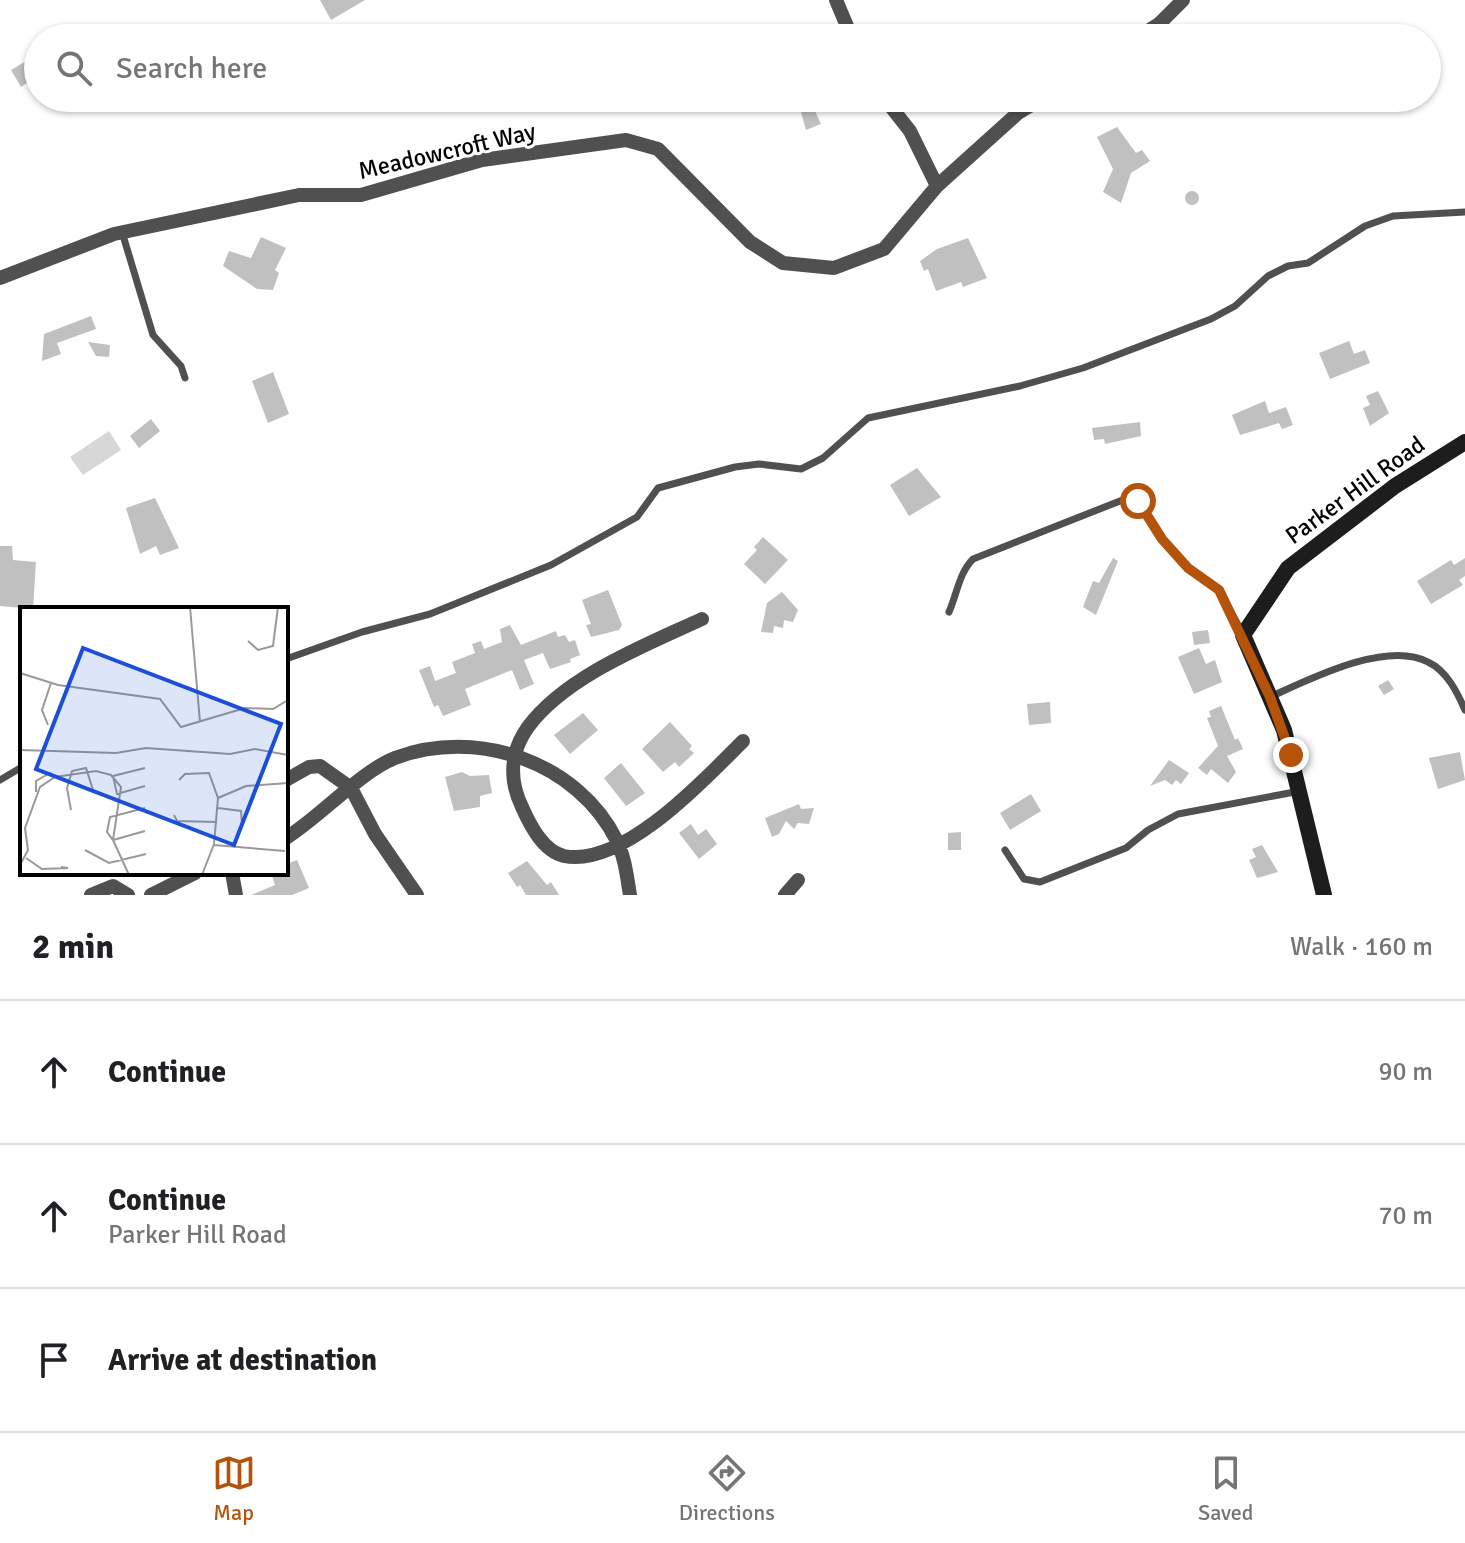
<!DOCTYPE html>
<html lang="en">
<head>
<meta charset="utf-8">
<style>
  :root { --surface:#fff; --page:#f2f2f2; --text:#202124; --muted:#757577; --line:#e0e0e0; --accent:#b45309 }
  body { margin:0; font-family:Signika,sans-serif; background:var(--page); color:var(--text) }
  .stop { position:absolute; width:24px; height:24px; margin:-18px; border:6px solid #b45309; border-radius:50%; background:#fff }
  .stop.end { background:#b45309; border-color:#fff; box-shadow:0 2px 8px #0008 }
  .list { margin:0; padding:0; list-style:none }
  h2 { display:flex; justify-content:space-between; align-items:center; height:104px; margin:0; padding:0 32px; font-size:34px }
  h2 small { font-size:26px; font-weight:400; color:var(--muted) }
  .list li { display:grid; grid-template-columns:52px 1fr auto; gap:24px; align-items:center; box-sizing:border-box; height:144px; padding:0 32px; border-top:2px solid var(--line) }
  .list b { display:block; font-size:30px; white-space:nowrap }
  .list p { margin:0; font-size:26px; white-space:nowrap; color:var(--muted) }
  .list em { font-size:26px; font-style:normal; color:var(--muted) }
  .icon { flex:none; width:44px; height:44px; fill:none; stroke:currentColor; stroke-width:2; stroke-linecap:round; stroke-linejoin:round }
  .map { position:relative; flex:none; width:1465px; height:895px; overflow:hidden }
  .search { position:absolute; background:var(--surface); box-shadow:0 2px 6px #0004; left:24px; right:24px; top:24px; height:88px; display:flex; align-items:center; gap:20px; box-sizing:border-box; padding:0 28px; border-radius:44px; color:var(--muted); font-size:30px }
  .sheet { height:536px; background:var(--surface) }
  nav { display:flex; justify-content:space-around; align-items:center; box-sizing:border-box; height:112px; border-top:2px solid var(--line); background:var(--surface); font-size:22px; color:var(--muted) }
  nav a { display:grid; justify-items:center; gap:4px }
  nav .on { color:var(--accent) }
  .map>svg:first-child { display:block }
  .green { fill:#d7d7d7 }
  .building { fill:#c0c0c0 }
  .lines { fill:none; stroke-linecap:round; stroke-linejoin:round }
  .lane { stroke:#505050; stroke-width:7 }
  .street { stroke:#505050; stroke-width:14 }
  .secondary { stroke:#1d1d1d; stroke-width:16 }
  .route { stroke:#b45309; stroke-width:10 }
  .labels { text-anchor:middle; stroke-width:6; stroke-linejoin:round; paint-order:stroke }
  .street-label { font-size:24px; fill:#000; stroke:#fff }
  .inset-road { fill:none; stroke:#999; stroke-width:2 }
  .view { fill:#1d4ed8; fill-opacity:0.15; stroke:#1d4ed8; stroke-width:4 }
  .inset-edge { fill:none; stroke:#000; stroke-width:4 }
</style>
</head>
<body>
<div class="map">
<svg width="1465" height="895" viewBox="0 0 1465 895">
  <rect width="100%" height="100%" fill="#fff"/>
  <path class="green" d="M109 431 121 450 83 475 70 457Z"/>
  <path class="building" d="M320 0H365L331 20Z
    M38 54 36 86 30 90 27 83 21 87 11 70Z
    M797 98H809L821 124 806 130Z
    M1117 127 1136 153 1142 150 1150 161 1131 173 1121 203 1103 192 1113 169 1097 137Z
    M1185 198a7 7 0 1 1 14 0a7 7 0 1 1-14 0Z
    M261 237 286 248 275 270 279 273 273 290 257 289 223 266 229 251 251 258Z
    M968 238 987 278 963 287 961 282 936 291 928 269 924 271 920 261 937 249Z
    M91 316 96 329 57 343 61 354 42 361 44 334Z
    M1349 341 1354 354 1365 350 1370 363 1330 379 1319 353Z
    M88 342 110 345 109 357 96 356Z
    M273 372 289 414 268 423 252 381Z
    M1378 391 1389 413 1370 426 1363 408 1370 405 1366 396Z
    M1265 401 1269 413 1286 407 1293 425 1282 429 1279 423 1240 435 1232 415Z
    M151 419 160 431 139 448 130 436Z
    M1140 422 1141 436 1105 444 1104 439 1094 440 1092 428Z
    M917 468 941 497 909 516 890 485Z
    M155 498 179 548 160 555 156 546 140 554 126 508Z
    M763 537 788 560 765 584 744 564 757 550 754 547Z
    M0 546H12L13 560 36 562 33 609 0 606Z
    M1113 558 1118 561 1096 615 1083 607 1093 581 1099 583Z
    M1465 558V576L1459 580 1463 585 1431 604 1417 581 1451 560 1454 565Z
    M608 590 622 625 619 630 591 637 586 625 591 624 582 600Z
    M782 592 798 610 793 622 784 620 783 628 774 626 773 633 761 632 767 603Z
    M510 625 521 645 556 631 558 637 565 635 569 642 575 640 580 655 570 659 571 662 550 669 543 653 524 660 534 684 520 690 512 670 465 689 471 705 443 716 438 705 434 707 419 670 430 666 435 681 456 673 452 662 475 653 472 644 481 641 484 649 502 642 500 629Z
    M1208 630 1210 643 1194 645 1192 632Z
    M1199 648 1206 664 1215 660 1222 682 1194 694 1178 657Z
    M1388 680 1394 689 1384 695 1378 686Z
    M1050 702 1051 723 1029 725 1027 704Z
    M1221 706 1235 740 1238 738 1243 749 1227 756 1236 772 1228 783 1211 769 1207 775 1198 768 1218 746 1207 718 1211 717 1209 711Z
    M583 713 598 730 570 754 554 735Z
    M670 722 692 746 689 749 694 753 679 767 675 762 663 772 642 749Z
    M1460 752 1465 780 1438 789 1429 758Z
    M1169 760 1189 773 1181 784 1176 780 1172 785 1165 780 1150 786Z
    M621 763 645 793 626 806 604 778Z
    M462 772 470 776 489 775 492 793 480 796V807L454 811 445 777Z
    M1031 794 1041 811 1010 830 1000 813Z
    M799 804 801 809 814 808 809 824 798 823 794 829 786 821 779 834 772 837 765 818Z
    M691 824 698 835 706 829 717 844 699 859 679 833Z
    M961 832V850H948V833Z
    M1262 845 1278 872 1257 878 1249 860 1256 857 1252 849Z
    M297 860 309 888 292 895H251L275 885 271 873H286V864Z
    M527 861 547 885 551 882 559 895H526L520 885 517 887 508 873Z"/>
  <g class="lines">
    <path class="lane" d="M122 232 153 335 181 366 185 378
      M949 612C957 594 959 573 973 559L1125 499 1138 501 1162 539 1188 568 1219 590 1243 634
      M286 659 362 632 430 614 551 565 637 517 658 488 735 467 759 464 801 469 823 458 868 418 1020 386 1083 368 1211 319 1235 306 1268 276 1288 266 1308 263 1365 226 1393 216 1465 212
      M1270 697C1310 679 1386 640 1428 662 1447 671 1457 692 1465 710
      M0 780 22 767
      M1005 850 1024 879 1040 882 1126 848 1148 830 1178 814 1300 791"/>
    <path class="street" d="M836 0 852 38
      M1137 38 1159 24 1183 0
      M884 98 910 131 937 186
      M0 278 114 234 299 195H361L482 160 626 140 658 149 750 242 783 263 834 268 884 249 937 186 1018 113 1043 98
      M702 619C646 645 566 676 528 727 510 752 509 780 522 807 530 825 543 851 564 856 623 868 705 779 743 741
      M286 780 309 767 320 766 351 788 375 834 417 895
      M286 838C321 816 360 772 395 758 477 727 578 762 617 841 625 858 627 877 630 895
      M232 873 236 895
      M91 895 113 886 128 895
      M151 895 195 873
      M785 895 798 880"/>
    <path class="secondary" d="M1324 895 1284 730 1243 635 1288 568 1395 486 1465 442"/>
  </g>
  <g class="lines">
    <path class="route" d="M1138 501 1162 539 1188 568 1219 590 1270 697 1291 755"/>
  </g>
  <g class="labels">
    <g class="street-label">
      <text transform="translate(447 151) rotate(-13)" y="8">Meadowcroft Way</text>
      <text transform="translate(1355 490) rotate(-36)" y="8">Parker Hill Road</text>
    </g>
  </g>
  <g transform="translate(20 607)">
    <rect width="268" height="268" fill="#fff"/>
    <path class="inset-road" d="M170 0 180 115M228 34 238 43 253 39 258 0M0 66 38 78 140 92 161 120 225 101 253 102 268 93M28 118 22 103 31 76M0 143 96 146 126 141 210 147 235 142 268 148M93 169 97 187 125 179M93 169 125 161M159 173 165 167 189 166 198 191M16 185V174L30 166 35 170M198 201 221 204 222 218M51 203 47 181 52 164 66 161 73 183M154 208 157 214 197 215M125 224 93 233 87 225 90 210 125 201M194 238 265 244M65 243 89 256 126 247M6 251 22 262 48 261 41 260M0 258 8 243 5 221 20 180 35 170 76 164 91 168 101 180 93 233 109 268M151 268H183M182 268 194 237 198 191 226 179 268 176"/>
    <path class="view" d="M63 41 261 117 214 238 16 162Z"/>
    <rect width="268" height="268" class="inset-edge"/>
  </g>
</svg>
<div class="stop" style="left:1138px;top:501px"></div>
<div class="stop end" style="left:1291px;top:755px"></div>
<div class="search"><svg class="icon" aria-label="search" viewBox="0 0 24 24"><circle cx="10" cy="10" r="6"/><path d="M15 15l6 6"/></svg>Search here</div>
</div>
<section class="sheet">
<h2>2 min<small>Walk · 160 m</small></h2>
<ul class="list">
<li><svg class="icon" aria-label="ahead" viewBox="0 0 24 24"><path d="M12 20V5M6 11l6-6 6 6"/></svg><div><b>Continue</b></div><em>90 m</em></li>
<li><svg class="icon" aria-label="ahead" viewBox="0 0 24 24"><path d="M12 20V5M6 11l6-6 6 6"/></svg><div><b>Continue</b><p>Parker Hill Road</p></div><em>70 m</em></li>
<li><svg class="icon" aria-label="arrive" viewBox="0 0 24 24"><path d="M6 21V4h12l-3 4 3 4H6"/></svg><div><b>Arrive at destination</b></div></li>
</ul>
</section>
<nav>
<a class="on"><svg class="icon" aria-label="map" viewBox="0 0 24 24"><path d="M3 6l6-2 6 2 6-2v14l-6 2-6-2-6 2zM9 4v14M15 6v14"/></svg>Map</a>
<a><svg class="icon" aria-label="directions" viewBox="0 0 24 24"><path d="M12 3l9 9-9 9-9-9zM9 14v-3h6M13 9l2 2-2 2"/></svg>Directions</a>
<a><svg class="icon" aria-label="saved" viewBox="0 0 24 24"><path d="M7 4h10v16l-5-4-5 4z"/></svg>Saved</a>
</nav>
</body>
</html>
